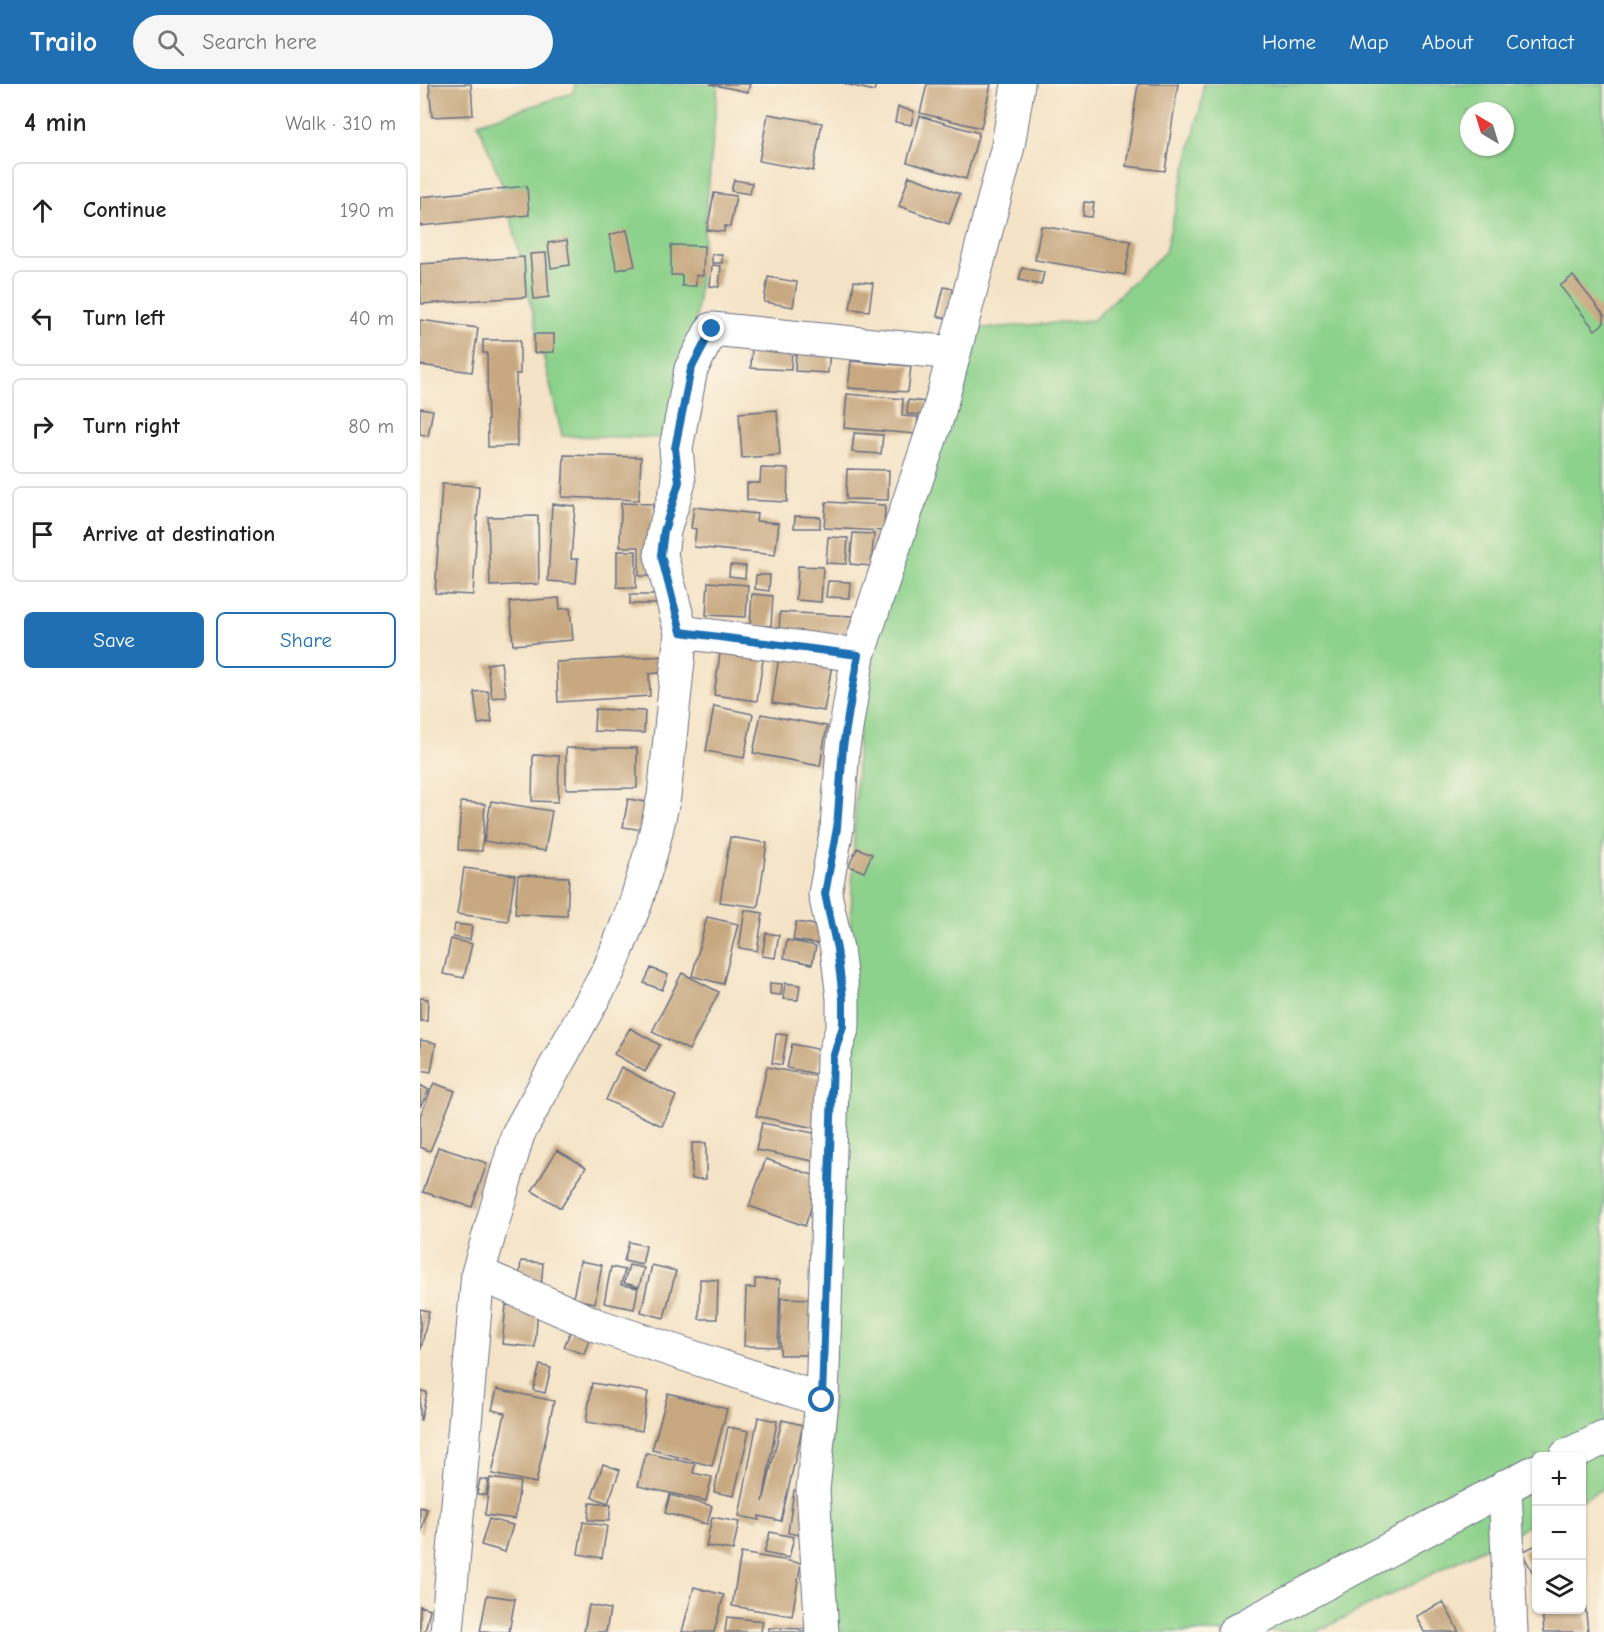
<!DOCTYPE html>
<html lang="en">
<head>
<meta charset="utf-8">
<style>
  :root { --surface:#fff; --page:#f6f6f6; --text:#222; --muted:#767676; --line:#e0e0e0; --accent:#1f6fb2 }
  body { margin:0; font-family:"Comic Neue",sans-serif; background:var(--page); color:var(--text) }
  .controls { position:absolute; right:18px; bottom:18px; display:grid; overflow:hidden; border-radius:9px; box-shadow:0 2px 4px #0004 }
  .controls button { width:54px; height:54px; display:grid; place-items:center; padding:0; border:0; border-bottom:2px solid var(--line); background:var(--surface); color:var(--text); font:30px sans-serif }
  .compass { position:absolute; left:1040px; top:18px; width:54px; height:54px; border-radius:50%; background:var(--surface); box-shadow:0 2px 4px #0004; rotate:322deg }
  .stop { position:absolute; width:18px; height:18px; margin:-14px; border:4px solid #1f6fb2; border-radius:50%; background:#fff }
  .stop.end { background:#1f6fb2; border-color:#fff; box-shadow:0 2px 6px #0008 }
  .list { margin:0; padding:0; list-style:none }
  h2 { display:flex; justify-content:space-between; align-items:center; height:78px; margin:0; padding:0 24px; font-size:26px }
  h2 small { font-size:20px; font-weight:400; color:var(--muted) }
  .list li { display:grid; grid-template-columns:39px 1fr auto; gap:18px; align-items:center; box-sizing:border-box; height:96px; margin:0 12px 12px; padding:0 12px; border:2px solid var(--line); border-radius:9px }
  .list b { display:block; font-size:22px; white-space:nowrap }
  .list em { font-size:20px; font-style:normal; color:var(--muted) }
  .actions { display:flex; gap:12px; padding:18px 24px }
  .actions a { flex:1; padding:14px 0; border:2px solid var(--accent); border-radius:9px; text-align:center; font-size:21px; color:var(--accent) }
  .actions .main { background:var(--accent); color:#fff }
  .icon { flex:none; width:33px; height:33px; fill:none; stroke:currentColor; stroke-width:2; stroke-linecap:round; stroke-linejoin:round }
  .map { position:relative; flex:none; width:1184px; height:1548px; overflow:hidden }
  header { display:flex; align-items:center; gap:36px; box-sizing:border-box; height:84px; padding:0 30px; background:var(--accent); color:#fff }
  header strong { font-size:28px }
  nav { display:flex; gap:33px; margin-inline-start:auto; font-size:21px }
  .search { width:420px; height:54px; background:var(--page); display:flex; align-items:center; gap:15px; box-sizing:border-box; padding:0 21px; border-radius:33px; color:var(--muted); font-size:22px }
  main { display:flex }
  aside { flex:1; background:var(--surface) }
  .map>svg:first-child { display:block }
  .green { fill:#8dd28c; stroke:#548075; stroke-width:1.5; fill-rule:evenodd }
  .building { fill:#c7a881 }
  .lines { fill:none; stroke-linecap:round; stroke-linejoin:round }
  .minor-casing { stroke:#676e82; stroke-width:35 }
  .minor { stroke:#fff; stroke-width:33 }
  .route { stroke:#1f6fb2; stroke-width:8 }
</style>
</head>
<body>
<header>
<strong>Trailo</strong>
<div class="search"><svg class="icon" aria-label="search" viewBox="0 0 24 24"><circle cx="10" cy="10" r="6"/><path d="M15 15l6 6"/></svg>Search here</div>
<nav><a>Home</a><a>Map</a><a>About</a><a>Contact</a></nav>
</header>
<main>
<aside>
<h2>4 min<small>Walk · 310 m</small></h2>
<ul class="list">
<li><svg class="icon" aria-label="ahead" viewBox="0 0 24 24"><path d="M12 20V5M6 11l6-6 6 6"/></svg><div><b>Continue</b></div><em>190 m</em></li>
<li><svg class="icon" aria-label="left" viewBox="0 0 24 24"><path d="M17 20v-9H6M10 6l-5 5 5 5"/></svg><div><b>Turn left</b></div><em>40 m</em></li>
<li><svg class="icon" aria-label="right" viewBox="0 0 24 24"><path d="M7 20v-9h11M14 6l5 5-5 5"/></svg><div><b>Turn right</b></div><em>80 m</em></li>
<li><svg class="icon" aria-label="arrive" viewBox="0 0 24 24"><path d="M6 21V4h12l-3 4 3 4H6"/></svg><div><b>Arrive at destination</b></div></li>
</ul>
<div class="actions"><a class="main">Save</a><a>Share</a></div>
</aside>
<div class="map">
<svg width="1184" height="1548" viewBox="0 0 1184 1548">
  <rect width="100%" height="100%" fill="#fcf5e5"/>
  <filter id="ink" filterUnits="userSpaceOnUse"><feTurbulence type="fractalNoise" baseFrequency=".0167" numOctaves="2"/><feDisplacementMap in="SourceGraphic" scale="12" xChannelSelector="R" yChannelSelector="G"/><feConvolveMatrix kernelMatrix="1 2 1 2 8 2 1 2 1" color-interpolation-filters="sRGB"/></filter>
  <filter id="wash" filterUnits="userSpaceOnUse"><feTurbulence type="fractalNoise" baseFrequency=".008" numOctaves="4" result="noise"/><feDisplacementMap in="SourceGraphic" scale="24" xChannelSelector="R" yChannelSelector="G"/><feGaussianBlur stdDeviation="1.35" result="paint"/><feColorMatrix in="noise" values="0 0 0 0 0 0 0 0 0 0 0 0 0 0 0 0 0 1.4 0 .05"/><feComposite in="paint" operator="in"/></filter>
  <g filter="url(#wash)">
    <rect width="100%" height="100%" fill="#f4e3c6"/>
    <path class="green" d="M155 0H298L265 354 142 352 85 108 58 39 153 9Z
      M783 0H1184V1404L1162 1416V1372H1116V1438L896 1548H403L440 601 555 245 673 236 745 168 782 17ZM1049 27H1085V63H1049Z"/>
    <g id="blocks">
      <path class="building" d="M9 0H51L53 31 12 33Z
        M290 0H330L328 8Z
        M425 0H456L454 7Z
        M507 0H571L561 44 500 29Z
        M718 0H758L745 87 706 82Z
        M478 23 494 27 491 41 475 38Z
        M348 30 402 39 393 87 339 77Z
        M500 32 559 49 546 95 487 78Z
        M489 92 540 110 529 140 479 122Z
        M314 96 332 99 330 110 311 107Z
        M107 102 109 131 0 142V113Z
        M294 109 316 112 310 143 305 142 304 148 287 146Z
        M664 118 674 119 672 133 663 132Z
        M621 142 711 157 705 191 615 176Z
        M207 146 215 182 197 186 189 151Z
        M147 156 150 181 131 184 128 159Z
        M251 161 284 162 283 192 276 191V202H262V191H251Z
        M126 169 129 213 114 215 110 170Z
        M292 170H302V179H292Z
        M104 173 106 213 1 220 0 180Z
        M292 181 301 182 299 203 290 202Z
        M602 184 624 188 621 201 599 196Z
        M1153 192 1184 231V239L1175 246 1140 202Z
        M348 193 377 198 373 223 344 218Z
        M434 197 453 199 449 227 430 225Z
        M524 203 544 207 537 237 517 232Z
        M0 236 58 244 52 288 0 281Z
        M114 250H134V268L114 269Z
        M63 256H100V290H96L97 362 68 363 67 269H63Z
        M332 261 372 263 371 286 331 284Z
        M376 265 410 267 408 289 375 287Z
        M431 277 491 282 488 308 428 304Z
        M427 310 483 315 482 332 498 333 496 350 424 344Z
        M488 316 506 318 505 331 487 330Z
        M0 324 13 326 8 352 0 350Z
        M357 326 360 371 322 374 319 329Z
        M434 349 463 351 461 370 432 368Z
        M144 371 221 373 219 416 142 413Z
        M341 384 368 385 367 418 327 416V399H340Z
        M427 385 469 386 468 416 426 415Z
        M22 400 59 402 53 511 15 509Z
        M406 418 465 421 464 447 404 444Z
        M201 419 233 420 232 492H219V463H200Z
        M132 420 155 422 151 475H158L156 499 128 497Z
        M274 423 337 430 336 437 359 439 355 471 274 463 276 445 271 444Z
        M118 432 119 500 70 502 68 433Z
        M375 432 400 433V444H374Z
        M433 449 454 450 451 482 430 480Z
        M408 453 428 454 426 480 406 479Z
        M197 467H216V504L197 503Z
        M310 481 326 482 325 494 309 492Z
        M378 482 403 483 401 518 376 516Z
        M336 491H350L349 507 335 505Z
        M408 497 430 498 429 514 406 513Z
        M288 498 328 501 326 533 286 531Z
        M332 510 353 512 351 542 330 541Z
        M210 511H241V520H210Z
        M139 514 140 525 150 524 153 556 93 561 90 518Z
        M360 528 432 532 430 554 359 550Z
        M301 563 344 569 337 617 294 611Z
        M245 572V588L229 590 230 612 138 618 136 578Z
        M359 572 412 581 404 627 352 619Z
        M81 578 86 612 72 614 67 580Z
        M68 607 72 638 58 640 54 608Z
        M294 622 333 630 324 674 286 667Z
        M175 625 225 627 224 649 174 647Z
        M341 630 407 642 400 682 333 669Z
        M146 664H217V704L146 705Z
        M113 671 139 672 138 718 112 717Z
        M208 715 233 719 228 747 203 743Z
        M71 717 132 727 125 767 64 757Z
        M41 718 65 720 62 767 38 766Z
        M310 753 347 759 338 823 300 818Z
        M437 764 452 770 444 788 429 782Z
        M44 784 95 791 88 837 37 830Z
        M98 791 149 793 147 832 95 830Z
        M325 826 343 829 337 867 319 864Z
        M287 833 318 840 303 900 272 892Z
        M376 838 402 842 400 860 373 856Z
        M35 840 52 842 50 856 33 853Z
        M346 849 359 851 355 874 342 872Z
        M31 855 52 860 44 894 23 890Z
        M367 856 396 862 392 880 364 874Z
        M231 884 248 891 242 906 224 899Z
        M262 889 299 908 269 966 232 948Z
        M350 899 362 900 361 911 350 910Z
        M365 899 380 901 378 916 363 915Z
        M0 914 8 915 7 937H0Z
        M210 944 240 961 225 988 194 970Z
        M356 950 367 951 362 981 352 979Z
        M0 956 16 959 11 988 0 986Z
        M372 960 402 966 396 990 367 984Z
        M201 983 256 1012 242 1042 186 1016Z
        M347 983 404 994 395 1044 336 1032Z
        M14 999 35 1007 10 1067 0 1063V1032Z
        M0 1001 9 1006 0 1023Z
        M342 1039 409 1052 404 1079 336 1066Z
        M272 1059H286V1095H272Z
        M18 1063 67 1079 52 1123 3 1108Z
        M137 1066 166 1083 141 1124 112 1107Z
        M346 1075 401 1094 385 1142 329 1122Z
        M209 1158 226 1162 222 1181 204 1177Z
        M101 1177 123 1179 121 1205 98 1204Z
        M160 1177 182 1181 175 1219 153 1215Z
        M209 1181 224 1184 219 1203 204 1199Z
        M232 1181 256 1187 244 1234 221 1228Z
        M191 1183 205 1186 201 1201 218 1204 214 1225 184 1219Z
        M280 1195 298 1196 297 1235H279Z
        M335 1195 360 1196 358 1263 324 1262 326 1204H335Z
        M361 1214 395 1215 393 1271H360Z
        M86 1221 118 1224 115 1263 82 1260Z
        M0 1225 9 1227 1 1265 0 1264Z
        M151 1246 170 1253 164 1270 144 1263Z
        M120 1281 131 1284 125 1309 113 1306Z
        M172 1299 228 1308 222 1347 166 1338Z
        M77 1305 134 1317 116 1399 72 1390 85 1329 72 1326Z
        M0 1307 7 1308 1 1336H0Z
        M248 1309 307 1325 292 1382 232 1366Z
        M338 1333 357 1337 343 1418 362 1336 383 1341 361 1437 339 1432V1436L319 1432Z
        M308 1343 329 1347 314 1412 294 1408Z
        M226 1369 275 1380 273 1389 292 1393 286 1417 218 1402Z
        M183 1380 200 1386 188 1419 172 1413Z
        M70 1394 100 1398 95 1435 65 1431Z
        M60 1395 68 1396 66 1411 57 1410Z
        M374 1406 391 1409 385 1452 368 1449Z
        M250 1411 292 1422 287 1440 245 1429Z
        M170 1419 191 1421 189 1437 168 1436Z
        M0 1423 7 1425 1 1449H0Z
        M292 1433 319 1438 313 1466 286 1462Z
        M69 1435 93 1441 85 1468 61 1461Z
        M163 1438 187 1442 182 1474 158 1470Z
        M350 1448 374 1453 369 1474 344 1469Z
        M1116 1461V1495L1102 1468Z
        M321 1469 381 1479 372 1532 312 1522Z
        M1162 1492 1168 1548H1124L1122 1526H1162Z
        M274 1503 304 1511 294 1548H262Z
        M67 1511 95 1515 89 1548H60Z
        M1023 1518 1039 1548H1004L996 1532Z
        M169 1521 190 1525 186 1548H164Z
        M0 1522 10 1525 5 1548H0Z
        M307 1533 343 1537 341 1548H305Z
        M349 1544 388 1545 387 1548H349Z"/>
    </g>
  </g>
  <g filter="url(#ink)">
    <use href="#blocks" fill-opacity="0" stroke="#676e82" stroke-width="1.5"/>
    <g class="lines">
      <defs>
        <path id="minor" d="M261 548 438 571
          M58 1189 176 1241 402 1316
          M1146 1372 1184 1354
          M1085 1402 1091 1548
          M27 1548 58 1189 98 1050 189 886 216 818 233 761 244 712 261 548 241 471 244 447 259 398 256 364 271 285 292 245 534 269
          M402 1548 393 1406 402 1316 413 974 423 942V914L417 865 405 810 417 744 423 663 438 571 518 331 588 62 598 0
          M814 1548 1116 1387"/>
      </defs>
      <use href="#minor" class="minor-casing"/>
      <use href="#minor" class="minor"/>
    </g>
  </g>
  <g class="lines" filter="url(#ink)">
    <path class="route" d="M292 245 271 285 255 364 259 398 244 447 241 471 261 548 438 571 423 663 417 744 405 810 417 865 423 914V942L413 974 402 1316"/>
  </g>
</svg>
<div class="controls">
<button>+</button>
<button>−</button>
<button><svg class="icon" aria-label="layers" viewBox="0 0 24 24"><path d="M12 4l9 5-9 5-9-5zM3 14l9 5 9-5"/></svg></button>
</div>
<svg class="compass" viewBox="-18 -18 36 36"><path d="M0-13l5 13h-10z" fill="#e53935"/><path d="M0 13l5-13h-10z" fill="#767676"/></svg>
<div class="stop" style="left:402px;top:1316px"></div>
<div class="stop end" style="left:292px;top:245px"></div>
</div>
</main>
</body>
</html>
